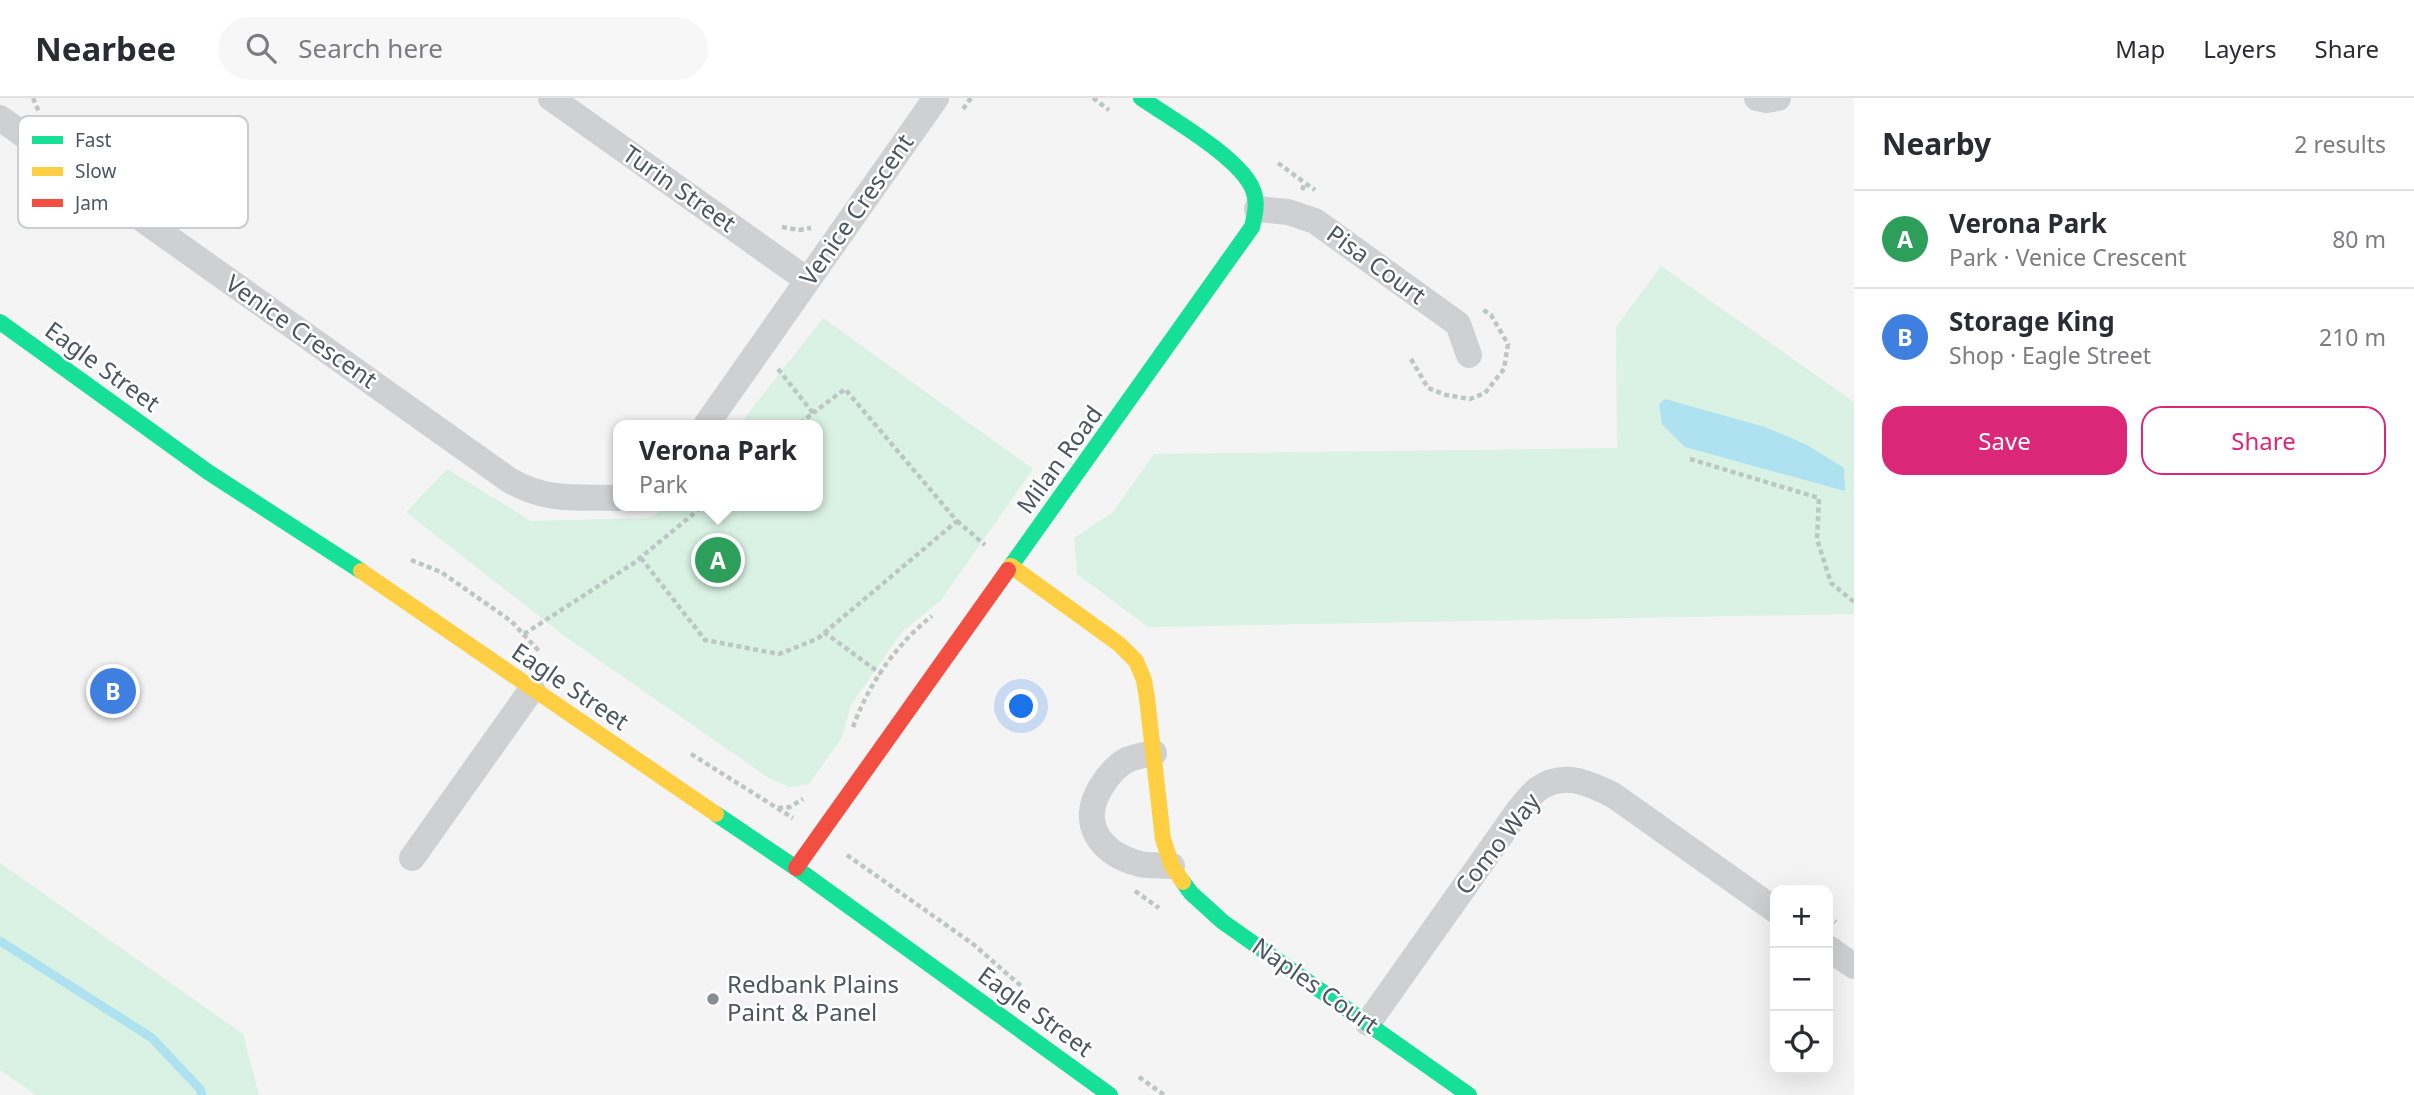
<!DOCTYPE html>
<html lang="en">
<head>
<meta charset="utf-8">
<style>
  :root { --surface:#fff; --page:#f7f7f7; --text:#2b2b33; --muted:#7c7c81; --line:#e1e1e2; --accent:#db2777 }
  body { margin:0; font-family:"Noto Sans",sans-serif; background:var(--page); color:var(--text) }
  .controls { position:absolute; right:21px; bottom:21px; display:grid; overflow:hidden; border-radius:14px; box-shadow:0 7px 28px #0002 }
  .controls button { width:63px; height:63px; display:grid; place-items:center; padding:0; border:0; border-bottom:2px solid var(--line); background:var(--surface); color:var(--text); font:35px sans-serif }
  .you { position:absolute; left:1022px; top:609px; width:24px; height:24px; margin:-18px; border:5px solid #fff; border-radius:50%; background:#1a73e8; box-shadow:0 0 0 10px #1a73e833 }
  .badge { display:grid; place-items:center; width:46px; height:46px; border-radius:50%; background:var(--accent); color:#fff; font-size:23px; font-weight:700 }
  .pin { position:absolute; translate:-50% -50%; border:4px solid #fff; box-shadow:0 2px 7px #0006 }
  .popup { position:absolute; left:613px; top:322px; width:210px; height:91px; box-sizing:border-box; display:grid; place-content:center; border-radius:14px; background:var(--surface); filter:drop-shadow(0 2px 5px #0005); font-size:23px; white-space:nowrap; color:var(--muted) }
  .popup b { font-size:26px; color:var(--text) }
  .popup::after { content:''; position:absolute; left:50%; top:100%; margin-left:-14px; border:14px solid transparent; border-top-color:var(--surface) }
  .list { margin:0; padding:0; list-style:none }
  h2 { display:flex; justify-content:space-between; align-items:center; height:91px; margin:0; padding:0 28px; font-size:30px }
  h2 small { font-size:23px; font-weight:400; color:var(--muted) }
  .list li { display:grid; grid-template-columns:46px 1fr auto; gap:21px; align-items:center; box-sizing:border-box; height:98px; padding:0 28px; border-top:2px solid var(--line) }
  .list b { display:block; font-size:26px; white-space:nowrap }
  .list p { margin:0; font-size:23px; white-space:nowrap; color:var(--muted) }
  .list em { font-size:23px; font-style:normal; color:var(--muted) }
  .actions { display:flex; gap:14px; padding:21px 28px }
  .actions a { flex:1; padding:16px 0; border:2px solid var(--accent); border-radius:21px; text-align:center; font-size:24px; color:var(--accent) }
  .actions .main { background:var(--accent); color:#fff }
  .icon { flex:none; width:38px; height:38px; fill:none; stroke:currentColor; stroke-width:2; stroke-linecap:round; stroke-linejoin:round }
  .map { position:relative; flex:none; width:1854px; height:997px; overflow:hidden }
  header { display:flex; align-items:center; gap:42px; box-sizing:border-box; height:98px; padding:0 35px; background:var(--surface); border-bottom:2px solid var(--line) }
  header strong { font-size:33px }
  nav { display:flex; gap:38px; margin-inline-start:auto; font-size:24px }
  .search { width:490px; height:63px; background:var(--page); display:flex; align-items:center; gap:18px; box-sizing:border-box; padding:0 24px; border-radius:38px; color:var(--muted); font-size:26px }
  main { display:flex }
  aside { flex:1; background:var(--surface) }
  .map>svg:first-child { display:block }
  .green { fill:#d9f2e3 }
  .water { fill:#aee2f0 }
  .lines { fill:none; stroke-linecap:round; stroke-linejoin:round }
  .stream { stroke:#aee2f0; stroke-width:9 }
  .path { stroke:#bcc7c4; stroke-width:4.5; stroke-dasharray:5 3.5; stroke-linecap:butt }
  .street { stroke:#ced0d2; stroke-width:26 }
  .fast { stroke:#16e098; stroke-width:16 }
  .slow { stroke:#ffcf43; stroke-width:16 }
  .jam { stroke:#f24e42; stroke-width:16 }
  .poi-dot { fill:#868d94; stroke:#fff; stroke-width:2.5 }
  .labels { text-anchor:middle; stroke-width:5; stroke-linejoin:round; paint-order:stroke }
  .street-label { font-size:24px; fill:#4a5661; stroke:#fff }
  .poi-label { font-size:24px; fill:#4a5661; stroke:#fff; text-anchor:start }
  .key { fill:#fff; stroke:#c9ccd0; stroke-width:2 }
  .key-label { font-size:19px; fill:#4a5661 }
</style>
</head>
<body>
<header>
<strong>Nearbee</strong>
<div class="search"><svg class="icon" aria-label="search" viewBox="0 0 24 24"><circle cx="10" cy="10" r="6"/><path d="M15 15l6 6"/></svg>Search here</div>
<nav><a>Map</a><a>Layers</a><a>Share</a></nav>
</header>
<main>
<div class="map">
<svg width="1854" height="997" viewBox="0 0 1854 997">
  <rect width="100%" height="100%" fill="#f4f4f4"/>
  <path class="green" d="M1661 168 1854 304V516L1148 529 1077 476 1074 440 1113 414 1154 356 1617 350 1616 229Z
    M823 220 1033 371 941 502 901 535 851 607 841 641 809 686 789 689 769 680 567 540 406 414 447 371 531 423 649 420 669 408H818V327H739Z
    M0 765 243 936 259 997H36L0 972Z"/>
  <path class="water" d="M1665 301 1765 329 1807 347 1844 370 1845 393 1685 349 1662 326 1659 306Z"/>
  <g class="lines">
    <path class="stream" d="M0 843 152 940 200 991 202 997"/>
    <path class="path" d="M33 0 39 14
      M1093 0 1109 12
      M963 11 971 0
      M1278 65 1305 85
      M1302 92 1305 85 1315 92
      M782 129 799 132 811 130
      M1411 261 1428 290 1446 297 1470 301 1485 295 1504 271 1508 246 1491 217 1482 211
      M778 271 813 315 798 327
      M1690 361 1819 400 1817 441 1831 485 1854 504
      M957 423 985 447
      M641 460 705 542 779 556 817 541 957 423 845 291 813 315
      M411 462 441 474 511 523 539 553
      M824 534 881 576
      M524 536 634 465 703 408
      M853 629C868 587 897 545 932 518
      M691 656 793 720
      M778 710 790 709 803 701
      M847 757 973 846 1021 888
      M1135 793 1159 810
      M1828 818 1836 824
      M1139 979 1164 997"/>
    <path class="street" d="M551 0 807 182
      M1757 0 1767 2 1778 0
      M0 20 509 382C547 404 576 399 618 400
      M1257 111 1288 114 1315 123 1458 226 1469 257
      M706 327 936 0
      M1154 655C1146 657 1135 658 1127 662 1116 668 1107 679 1101 689 1078 726 1101 756 1140 766 1150 768 1162 767 1172 768
      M412 760 532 591
      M1828 850 1854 868
      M1368 925 1518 713C1524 706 1530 697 1538 691 1564 673 1589 685 1613 697L1775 812"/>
    <path class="fast" d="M0 224 208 374 361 473
      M1008 472 1252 129C1255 117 1258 104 1253 92 1241 60 1170 20 1141 0
      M716 716 796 770 1110 997
      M1183 784 1191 795 1223 824 1469 997"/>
    <path class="slow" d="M1011 468 1119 546 1136 563 1144 582 1147 600 1163 741 1172 768 1183 784
      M361 473 716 716"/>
    <path class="jam" d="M796 770 1008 472"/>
  </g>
  <circle class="poi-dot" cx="713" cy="901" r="7"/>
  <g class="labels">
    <g class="street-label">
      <text transform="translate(679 91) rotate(35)" y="8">Turin Street</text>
      <text transform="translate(857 112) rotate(-55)" y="8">Venice Crescent</text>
      <text transform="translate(1376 167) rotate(36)" y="8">Pisa Court</text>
      <text transform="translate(301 234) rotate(35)" y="8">Venice Crescent</text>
      <text transform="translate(102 269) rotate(36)" y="8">Eagle Street</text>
      <text transform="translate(1060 362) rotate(-54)" y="8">Milan Road</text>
      <text transform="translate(570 589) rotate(34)" y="8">Eagle Street</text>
      <text transform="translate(1498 746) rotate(-52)" y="8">Como Way</text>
      <text transform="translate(1315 888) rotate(35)" y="8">Naples Court</text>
      <text transform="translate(1035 914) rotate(36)" y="8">Eagle Street</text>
    </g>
    <g class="poi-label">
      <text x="727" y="895">Redbank Plains<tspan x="727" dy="28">Paint &amp; Panel</tspan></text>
    </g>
  </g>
  <rect x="18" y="18" width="230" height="112" rx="10" class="key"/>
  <rect x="32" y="38" width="31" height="8" fill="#16e098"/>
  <rect x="32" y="69" width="31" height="9" fill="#ffcf43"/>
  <rect x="32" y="101" width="31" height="8" fill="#f24e42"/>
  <g class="key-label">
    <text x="75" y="49">Fast</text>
    <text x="75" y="80">Slow</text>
    <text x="75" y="112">Jam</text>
  </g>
</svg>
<div class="controls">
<button>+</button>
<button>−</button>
<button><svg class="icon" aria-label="locate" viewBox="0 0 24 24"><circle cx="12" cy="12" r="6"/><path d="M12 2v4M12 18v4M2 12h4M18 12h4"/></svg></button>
</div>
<div class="you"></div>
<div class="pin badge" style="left:718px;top:462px;background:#2e9e5b">A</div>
<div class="popup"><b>Verona Park</b>Park</div>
<div class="pin badge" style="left:113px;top:593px;background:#3f7fe0">B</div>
</div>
<aside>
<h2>Nearby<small>2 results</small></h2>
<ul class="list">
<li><span class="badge" style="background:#2e9e5b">A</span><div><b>Verona Park</b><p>Park · Venice Crescent</p></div><em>80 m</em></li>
<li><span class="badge" style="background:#3f7fe0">B</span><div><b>Storage King</b><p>Shop · Eagle Street</p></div><em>210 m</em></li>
</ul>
<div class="actions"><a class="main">Save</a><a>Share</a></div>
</aside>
</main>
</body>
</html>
